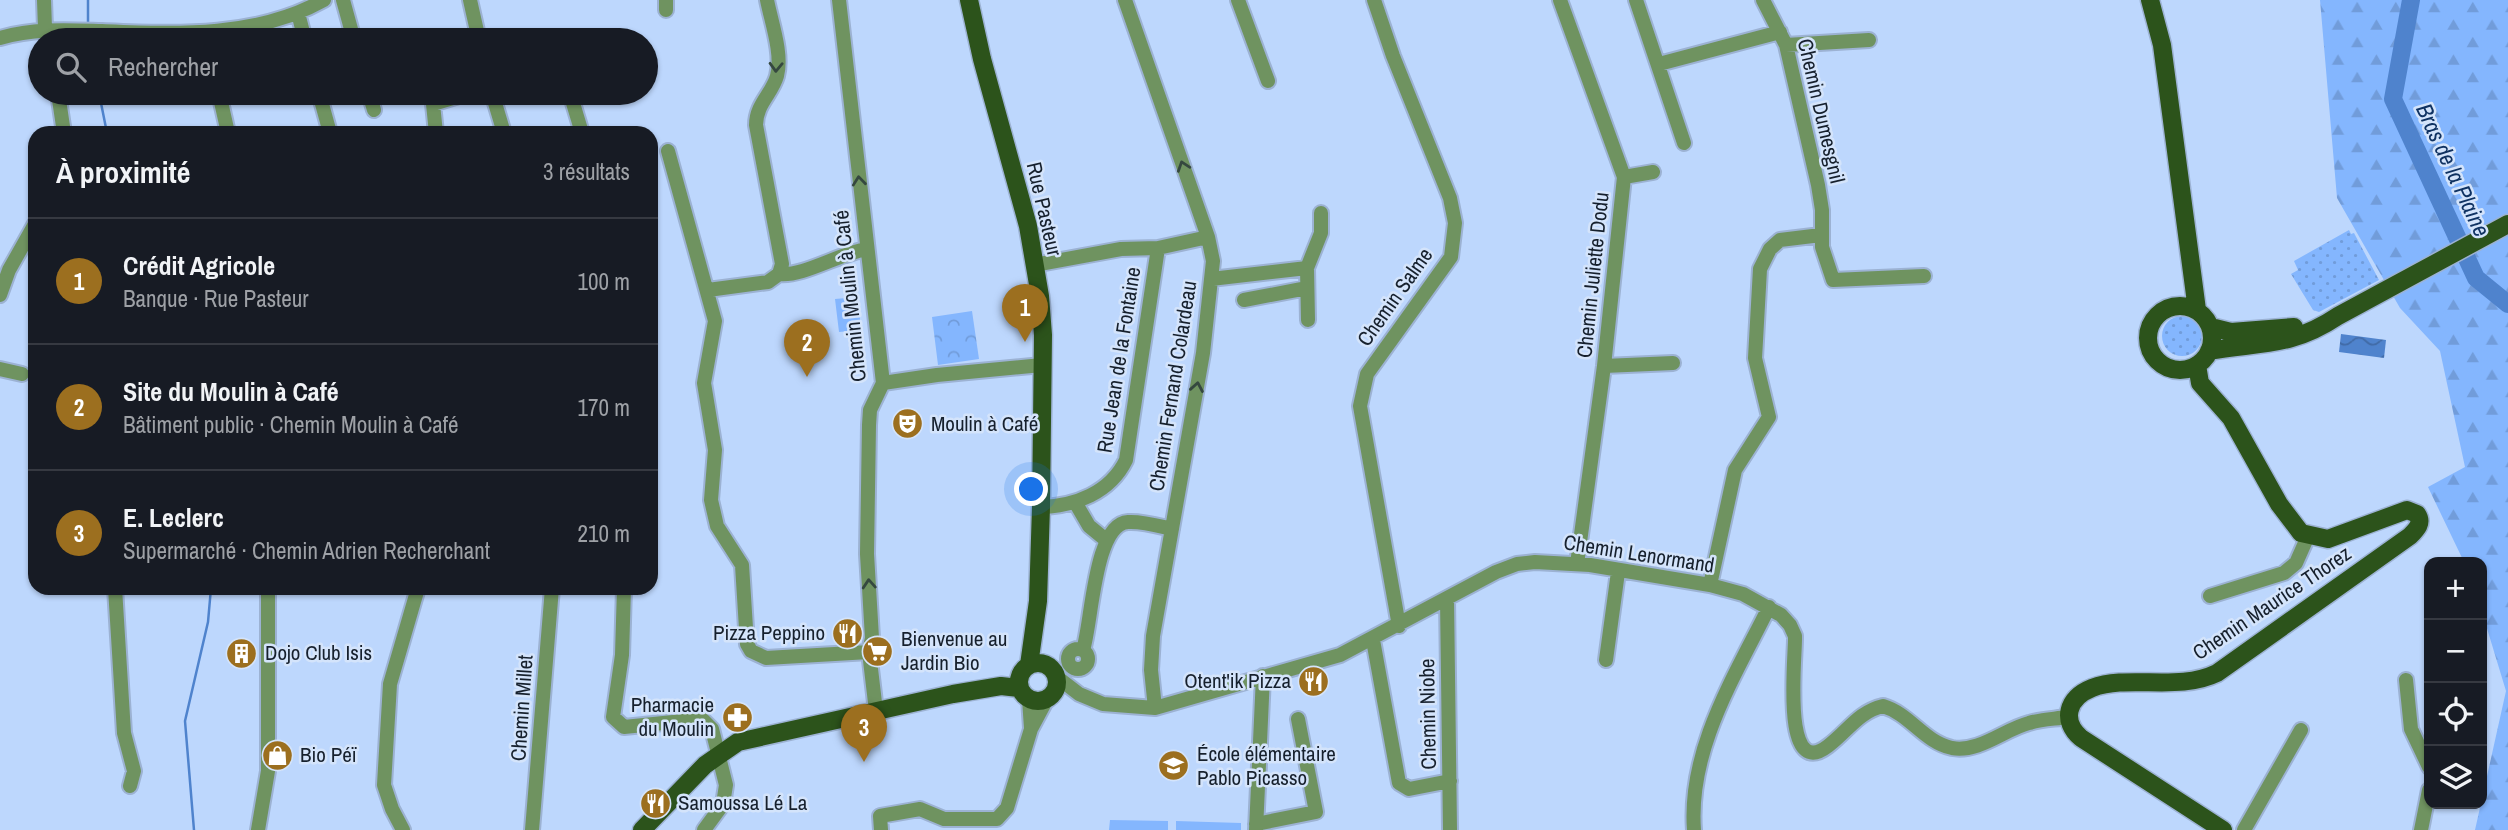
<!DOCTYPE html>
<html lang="fr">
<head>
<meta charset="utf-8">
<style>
  :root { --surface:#171b24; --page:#242831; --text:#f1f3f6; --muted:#9ea1a6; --line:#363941; --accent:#9c6f1f }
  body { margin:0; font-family:"Archivo Narrow",sans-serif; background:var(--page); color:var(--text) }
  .controls { position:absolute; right:21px; bottom:21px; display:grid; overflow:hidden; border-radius:14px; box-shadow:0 2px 5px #0004 }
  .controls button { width:63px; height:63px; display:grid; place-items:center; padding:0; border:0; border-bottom:2px solid var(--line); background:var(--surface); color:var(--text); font:35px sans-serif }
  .you { position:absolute; left:1032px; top:490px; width:24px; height:24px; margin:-18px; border:5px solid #fff; border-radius:50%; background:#1a73e8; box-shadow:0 0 0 10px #1a73e833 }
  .badge { display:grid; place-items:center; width:46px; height:46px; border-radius:50%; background:var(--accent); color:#fff; font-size:23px; font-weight:700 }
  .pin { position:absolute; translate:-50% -58px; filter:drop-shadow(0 2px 4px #0008) }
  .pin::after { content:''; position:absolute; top:37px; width:24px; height:21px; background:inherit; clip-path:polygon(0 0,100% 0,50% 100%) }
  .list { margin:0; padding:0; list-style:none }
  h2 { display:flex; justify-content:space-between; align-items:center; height:91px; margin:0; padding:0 28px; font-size:30px }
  h2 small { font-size:23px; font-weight:400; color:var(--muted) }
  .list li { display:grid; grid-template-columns:46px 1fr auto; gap:21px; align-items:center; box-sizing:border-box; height:126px; padding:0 28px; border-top:2px solid var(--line) }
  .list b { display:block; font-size:26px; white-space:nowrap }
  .list p { margin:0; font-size:23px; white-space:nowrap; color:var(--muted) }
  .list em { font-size:23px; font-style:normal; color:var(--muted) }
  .icon { flex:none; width:38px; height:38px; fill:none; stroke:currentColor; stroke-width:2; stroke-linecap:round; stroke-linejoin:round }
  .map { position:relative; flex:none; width:2508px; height:830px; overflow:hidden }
  .search { position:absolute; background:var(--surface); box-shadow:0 2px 5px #0004; left:28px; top:28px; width:630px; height:77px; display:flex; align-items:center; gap:18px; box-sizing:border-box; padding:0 24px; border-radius:38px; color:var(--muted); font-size:26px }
  .panel { position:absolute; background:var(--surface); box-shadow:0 2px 5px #0004; left:28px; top:126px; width:630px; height:469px; border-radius:21px }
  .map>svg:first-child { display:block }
  .grass { fill:url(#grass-dots) }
  .forest { fill:url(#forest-firs) }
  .park { fill:url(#park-crowns) }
  .pitch { fill:#84b6fe }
  .water { fill:url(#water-waves) }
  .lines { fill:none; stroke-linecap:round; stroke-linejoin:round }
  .stream { stroke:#4f83cd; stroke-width:2.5 }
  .river { stroke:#4f83cd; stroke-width:18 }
  .minor-casing { stroke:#9cb2d3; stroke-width:18 }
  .major-casing { stroke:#9cb2d3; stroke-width:21 }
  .minor { stroke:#6f9360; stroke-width:14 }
  .major { stroke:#2c531b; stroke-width:18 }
  .oneway { stroke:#35483f }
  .labels { text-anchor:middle; stroke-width:5; stroke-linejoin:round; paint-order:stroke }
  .street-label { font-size:21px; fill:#16202d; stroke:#d4e4fb }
  .poi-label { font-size:21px; fill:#16202d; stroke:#d4e4fb; text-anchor:start }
  .water-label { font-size:23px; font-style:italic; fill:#0f3262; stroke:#d4e4fb }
</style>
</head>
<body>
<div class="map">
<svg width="2508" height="830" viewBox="0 0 2508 830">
  <defs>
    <pattern id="grass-dots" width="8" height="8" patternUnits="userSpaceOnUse" patternTransform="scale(1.75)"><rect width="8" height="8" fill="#84b6fe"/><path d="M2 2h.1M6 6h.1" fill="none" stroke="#719cda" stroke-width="1.8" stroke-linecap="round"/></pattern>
    <pattern id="forest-firs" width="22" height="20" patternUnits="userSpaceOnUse" patternTransform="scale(1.75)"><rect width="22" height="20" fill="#84b6fe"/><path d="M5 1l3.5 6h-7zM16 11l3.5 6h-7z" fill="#719cda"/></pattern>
    <pattern id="park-crowns" width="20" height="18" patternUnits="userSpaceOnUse" patternTransform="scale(1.75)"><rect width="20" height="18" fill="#84b6fe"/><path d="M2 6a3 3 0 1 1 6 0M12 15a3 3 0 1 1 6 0" fill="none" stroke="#719cda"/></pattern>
    <pattern id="water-waves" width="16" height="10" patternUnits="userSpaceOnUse" patternTransform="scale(1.75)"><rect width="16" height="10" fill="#4f83cd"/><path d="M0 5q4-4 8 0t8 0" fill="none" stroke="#416ba7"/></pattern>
  </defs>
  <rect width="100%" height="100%" fill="#bdd7fd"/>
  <path class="grass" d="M2349 230 2351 234 2354 233 2379 280 2319 312 2313 310 2291 274 2298 270 2294 261Z
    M2162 336a20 20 0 1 1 40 0a20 20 0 1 1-40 0Z"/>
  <path class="forest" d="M2320 0H2508V830H2475L2506 691 2482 612V562H2464L2428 487 2465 467 2440 351 2400 308 2337 198Z"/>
  <path class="park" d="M972 311 979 359 938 365 932 317Z"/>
  <path class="pitch" d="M858 297 861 330 839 332 835 299Z
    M1110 820 1168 821V830H1109Z
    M1176 821 1241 823V830H1176Z"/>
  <path class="water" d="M2341 334 2386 340 2384 358 2339 352Z"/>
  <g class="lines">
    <path class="stream" d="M88 26V0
      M99 93 107 133
      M194 830 185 721 208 622 211 588"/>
    <path class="river" d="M2411 0 2393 99 2476 278 2508 304"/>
    <defs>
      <path id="minor" d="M44 0 45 28
        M343 0 354 40
        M470 0 479 40
        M666 0V10
        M767 0C771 21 783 54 777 76 772 94 756 104 756 125L782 264 779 274
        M839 0 883 383 870 410 869 425 867 554 872 638 869 652 876 711
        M1125 0 1208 237 1213 261 1203 353 1153 636 1151 670 1155 708
        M1238 0 1268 81
        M1374 0 1393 56 1450 198 1455 223 1451 257 1367 374 1360 406 1399 626
        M1560 0 1624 177 1604 366 1577 564
        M1636 0 1684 143
        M1763 0 1786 45 1818 185 1822 210V247L1833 280 1924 276
        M298 13 305 40
        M0 38C35 28 66 30 102 31 176 34 257 38 324 0
        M1786 45 1869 40
        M1659 64 1780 32
        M58 93 64 133
        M219 93 228 133
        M319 93 330 133
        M369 93 374 110
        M492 93 504 133
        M570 93 582 133
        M436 133 433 104 469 93
        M668 151 715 321 704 383 715 450 711 500 717 526 742 565 747 644 751 651 766 658 869 652
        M1624 177 1653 172
        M1034 265 1121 249 1158 248 1208 237
        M1211 279 1307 268
        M708 290 768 282 779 274C803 277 840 253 867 249
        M0 295 9 270 35 224
        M1244 300 1307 288
        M1308 320 1307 268 1321 233V213
        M1604 366 1673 363
        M0 369 22 374
        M883 383 937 375 1042 365
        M1075 502 1089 526 1106 540
        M1041 507C1075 506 1110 493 1126 460L1158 248
        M1710 585 1735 470 1769 417 1755 358 1760 269 1770 249 1780 240 1821 235
        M115 588 124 733 134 771 130 786
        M624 588 622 655 613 717 624 727 693 720H703L712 729 726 785 723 804 704 830
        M2210 596 2284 573 2296 563 2308 536
        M1447 598 1450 830
        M1373 640 1399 783 1409 789 1450 781
        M1068 659a10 10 0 1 1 20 0a10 10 0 1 1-20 0Z
        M1083 650C1092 623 1094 524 1128 522 1142 521 1159 526 1172 529
        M1606 660 1618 572
        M1057 677 1079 694 1103 704 1155 708 1340 655 1496 572 1517 564 1535 562 1590 565 1710 585 1743 594 1781 615 1790 625 1795 636C1796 653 1780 783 1828 746 1848 731 1858 712 1883 706 1910 714 1924 742 1952 748 1979 753 2005 729 2029 723 2042 719 2055 719 2067 717
        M2406 680 2411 729 2429 767
        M1029 699 1031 728
        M1256 824 1316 812 1298 719
        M258 830 268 771V588
        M403 830 392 809 384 785 390 684 418 588
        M532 830 552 588
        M881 830 880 816 920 809 944 819H997L1007 808 1031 729 1047 699
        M1256 830 1263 676
        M1694 830C1688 749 1735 676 1769 607
        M2244 830 2301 730
        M2421 830 2429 790"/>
      <path id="major" d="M969 0 982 59 1028 226 1040 296 1043 335 1041 507 1038 601 1029 665
        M2150 0 2162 45 2197 310
        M2148 338a32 32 0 1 1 64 0a32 32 0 1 1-64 0Z
        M2211 327 2231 332 2294 327
        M2209 351C2261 342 2292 347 2338 316L2508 224
        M2197 365 2200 383 2231 418 2279 504 2301 533 2328 539 2407 510 2417 514C2423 523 2417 529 2410 536L2217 673C2178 692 2129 674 2092 688 2067 698 2061 721 2081 738L2223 830
        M1019 682a19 19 0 1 1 38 0a19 19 0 1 1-38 0Z
        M642 830 705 765 738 742 953 694 1001 686 1019 688"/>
    </defs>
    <use href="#minor" class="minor-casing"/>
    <use href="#major" class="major-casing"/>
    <use href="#minor" class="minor"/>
    <use href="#major" class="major"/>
  </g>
  <defs><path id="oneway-chevron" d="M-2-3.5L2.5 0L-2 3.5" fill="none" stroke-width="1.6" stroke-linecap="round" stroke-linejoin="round" transform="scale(1.75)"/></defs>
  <g class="oneway">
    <use href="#oneway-chevron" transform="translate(776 67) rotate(92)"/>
    <use href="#oneway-chevron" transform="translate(1183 166) rotate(-109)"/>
    <use href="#oneway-chevron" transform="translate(859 181) rotate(-96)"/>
    <use href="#oneway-chevron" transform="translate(1197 387) rotate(-80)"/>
    <use href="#oneway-chevron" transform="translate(869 584) rotate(-94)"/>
  </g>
  <defs>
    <symbol id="theatre-disc" viewBox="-11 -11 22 22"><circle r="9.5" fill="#9c6f1f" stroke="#d4e4fb"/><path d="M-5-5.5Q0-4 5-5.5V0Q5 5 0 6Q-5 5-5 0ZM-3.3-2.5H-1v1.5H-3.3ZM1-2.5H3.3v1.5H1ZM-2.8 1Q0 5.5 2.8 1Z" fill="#fff"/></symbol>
    <symbol id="restaurant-disc" viewBox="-11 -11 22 22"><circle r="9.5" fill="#9c6f1f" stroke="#d4e4fb"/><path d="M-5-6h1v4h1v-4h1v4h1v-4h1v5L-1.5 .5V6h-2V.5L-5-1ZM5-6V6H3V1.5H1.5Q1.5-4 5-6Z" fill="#fff"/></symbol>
    <symbol id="supermarket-disc" viewBox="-11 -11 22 22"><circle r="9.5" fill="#9c6f1f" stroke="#d4e4fb"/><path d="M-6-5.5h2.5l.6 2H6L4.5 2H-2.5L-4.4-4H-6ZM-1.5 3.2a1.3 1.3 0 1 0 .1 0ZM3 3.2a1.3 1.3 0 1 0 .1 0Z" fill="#fff"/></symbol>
    <symbol id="building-disc" viewBox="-11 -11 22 22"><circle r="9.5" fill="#9c6f1f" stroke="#d4e4fb"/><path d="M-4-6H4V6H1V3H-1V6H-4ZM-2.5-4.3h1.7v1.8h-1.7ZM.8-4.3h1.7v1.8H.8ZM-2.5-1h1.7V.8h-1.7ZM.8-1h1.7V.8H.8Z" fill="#fff"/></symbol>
    <symbol id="pharmacy-disc" viewBox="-11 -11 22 22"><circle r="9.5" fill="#9c6f1f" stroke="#d4e4fb"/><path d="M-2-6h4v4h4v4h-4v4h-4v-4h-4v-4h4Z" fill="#fff"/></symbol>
    <symbol id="shop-disc" viewBox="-11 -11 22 22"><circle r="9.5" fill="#9c6f1f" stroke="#d4e4fb"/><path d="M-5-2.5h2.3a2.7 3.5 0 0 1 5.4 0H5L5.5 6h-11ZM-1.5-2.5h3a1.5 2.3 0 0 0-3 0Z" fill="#fff"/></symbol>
    <symbol id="school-disc" viewBox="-11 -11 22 22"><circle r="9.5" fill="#9c6f1f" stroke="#d4e4fb"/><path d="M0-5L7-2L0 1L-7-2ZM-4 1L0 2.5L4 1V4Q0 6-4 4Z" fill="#fff"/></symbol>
  </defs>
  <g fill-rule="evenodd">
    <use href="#theatre-disc" x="890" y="406" width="35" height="35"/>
    <use href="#restaurant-disc" x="830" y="616" width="35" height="35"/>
    <use href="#supermarket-disc" x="860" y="634" width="35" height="35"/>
    <use href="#building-disc" x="224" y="636" width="35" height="35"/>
    <use href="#restaurant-disc" x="1296" y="664" width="35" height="35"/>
    <use href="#pharmacy-disc" x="720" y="700" width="35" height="35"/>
    <use href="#shop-disc" x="260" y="738" width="35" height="35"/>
    <use href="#school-disc" x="1156" y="748" width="35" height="35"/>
    <use href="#restaurant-disc" x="638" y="786" width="35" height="35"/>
  </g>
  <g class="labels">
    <g class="street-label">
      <text transform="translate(1821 111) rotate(77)" y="7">Chemin Dumesgnil</text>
      <text transform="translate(1044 209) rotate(77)" y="7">Rue Pasteur</text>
      <text transform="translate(1593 275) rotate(-84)" y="7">Chemin Juliette Dodu</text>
      <text transform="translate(850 296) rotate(-96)" y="7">Chemin Moulin à Café</text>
      <text transform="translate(1395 297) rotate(-55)" y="7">Chemin Salme</text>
      <text transform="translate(1119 360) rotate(-81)" y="7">Rue Jean de la Fontaine</text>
      <text transform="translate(1173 386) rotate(-81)" y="7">Chemin Fernand Colardeau</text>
      <text transform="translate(1639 554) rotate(9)" y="7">Chemin Lenormand</text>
      <text transform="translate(2272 603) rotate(-34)" y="7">Chemin Maurice Thorez</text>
      <text transform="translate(522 708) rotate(-86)" y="7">Chemin Millet</text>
      <text transform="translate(1428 714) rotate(-91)" y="7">Chemin Niobe</text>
    </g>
    <g class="poi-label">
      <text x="931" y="431">Moulin à Café</text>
      <text x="825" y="640" text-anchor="end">Pizza Peppino</text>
      <text x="901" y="646">Bienvenue au<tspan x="901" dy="24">Jardin Bio</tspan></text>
      <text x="265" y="660">Dojo Club Isis</text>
      <text x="1291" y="688" text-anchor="end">Otent'ik Pizza</text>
      <text x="714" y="712" text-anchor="end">Pharmacie<tspan x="714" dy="24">du Moulin</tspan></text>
      <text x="1197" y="761">École élémentaire<tspan x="1197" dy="24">Pablo Picasso</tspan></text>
      <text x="300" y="762">Bio Péï</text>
      <text x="678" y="810">Samoussa Lé La</text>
    </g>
    <g class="water-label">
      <text transform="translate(2453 170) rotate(65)" y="8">Bras de la Plaine</text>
    </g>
  </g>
</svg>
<div class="controls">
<button>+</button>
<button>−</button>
<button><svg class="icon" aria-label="locate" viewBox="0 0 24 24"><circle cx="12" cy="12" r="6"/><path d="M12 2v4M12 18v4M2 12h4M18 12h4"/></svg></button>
<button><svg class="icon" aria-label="layers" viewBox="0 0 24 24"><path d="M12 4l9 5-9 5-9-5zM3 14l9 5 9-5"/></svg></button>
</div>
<div class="you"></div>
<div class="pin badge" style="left:1025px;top:342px">1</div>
<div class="pin badge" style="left:807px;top:377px">2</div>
<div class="pin badge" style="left:864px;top:762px">3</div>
<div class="search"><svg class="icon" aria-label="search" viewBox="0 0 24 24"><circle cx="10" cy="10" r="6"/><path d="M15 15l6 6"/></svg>Rechercher</div>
<section class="panel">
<h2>À proximité<small>3 résultats</small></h2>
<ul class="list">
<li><span class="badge">1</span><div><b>Crédit Agricole</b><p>Banque · Rue Pasteur</p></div><em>100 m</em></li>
<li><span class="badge">2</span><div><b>Site du Moulin à Café</b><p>Bâtiment public · Chemin Moulin à Café</p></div><em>170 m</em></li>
<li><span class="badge">3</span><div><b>E. Leclerc</b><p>Supermarché · Chemin Adrien Recherchant</p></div><em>210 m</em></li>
</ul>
</section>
</div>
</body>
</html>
